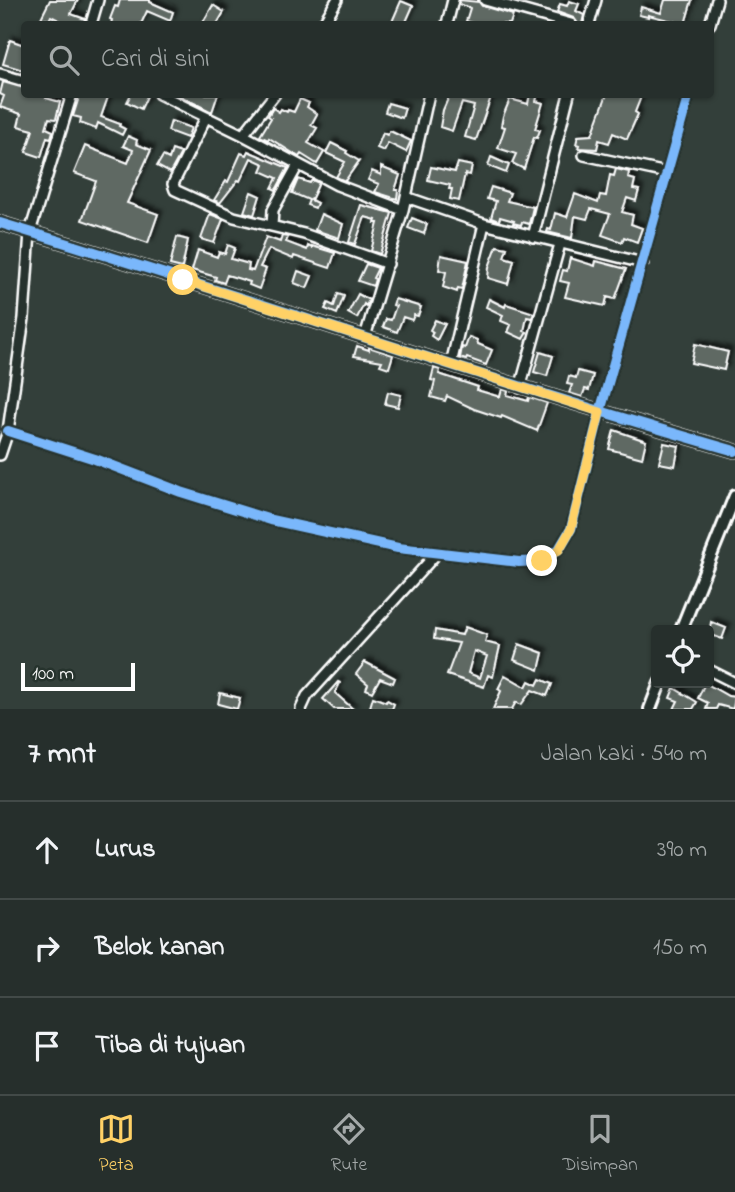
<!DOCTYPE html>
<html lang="id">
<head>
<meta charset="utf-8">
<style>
  :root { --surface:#262f2c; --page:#2e3734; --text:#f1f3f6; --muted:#a4a9a9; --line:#424a48; --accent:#ffd166 }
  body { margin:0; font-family:"Indie Flower",sans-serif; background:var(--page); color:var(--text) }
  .controls { position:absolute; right:21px; bottom:21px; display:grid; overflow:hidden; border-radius:7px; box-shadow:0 2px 5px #0004 }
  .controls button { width:63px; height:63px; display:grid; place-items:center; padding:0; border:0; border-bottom:2px solid var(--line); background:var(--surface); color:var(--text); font:35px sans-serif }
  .scale { position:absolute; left:21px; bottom:18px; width:114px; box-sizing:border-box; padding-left:7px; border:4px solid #fff; border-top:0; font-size:19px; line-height:24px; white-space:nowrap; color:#fff; -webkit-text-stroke:5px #26332d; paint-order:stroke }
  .stop { position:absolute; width:21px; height:21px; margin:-16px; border:5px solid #ffd166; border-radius:50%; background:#fff }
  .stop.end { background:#ffd166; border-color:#fff; box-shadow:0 2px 7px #0008 }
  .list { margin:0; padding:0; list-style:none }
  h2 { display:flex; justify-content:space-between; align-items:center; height:91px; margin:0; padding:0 28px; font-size:30px }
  h2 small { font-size:23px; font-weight:400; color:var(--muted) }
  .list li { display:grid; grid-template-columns:46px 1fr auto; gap:21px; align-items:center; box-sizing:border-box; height:98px; padding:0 28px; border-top:2px solid var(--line) }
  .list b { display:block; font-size:26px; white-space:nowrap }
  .list em { font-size:23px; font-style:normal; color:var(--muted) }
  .icon { flex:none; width:38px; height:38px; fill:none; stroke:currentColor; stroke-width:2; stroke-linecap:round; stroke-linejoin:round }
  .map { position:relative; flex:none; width:735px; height:709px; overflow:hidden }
  .search { position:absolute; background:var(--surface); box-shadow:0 2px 5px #0004; left:21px; right:21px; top:21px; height:77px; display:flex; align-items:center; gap:18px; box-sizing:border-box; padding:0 24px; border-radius:7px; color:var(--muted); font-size:26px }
  .sheet { height:385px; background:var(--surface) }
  nav { display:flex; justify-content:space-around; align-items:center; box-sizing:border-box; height:98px; border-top:2px solid var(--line); background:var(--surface); font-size:19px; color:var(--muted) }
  nav a { display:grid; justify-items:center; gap:4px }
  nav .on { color:var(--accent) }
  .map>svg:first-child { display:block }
  .building { fill:#5f6964; stroke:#fff; stroke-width:2; fill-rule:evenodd; filter:url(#shadow) }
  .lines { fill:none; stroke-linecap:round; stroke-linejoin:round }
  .minor-casing { stroke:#fff; stroke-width:14 }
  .tertiary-casing { stroke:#fff; stroke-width:16 }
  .minor { stroke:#26332d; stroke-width:9 }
  .tertiary { stroke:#26332d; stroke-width:10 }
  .cycleway-casing { stroke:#26332d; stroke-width:15 }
  .cycleway { stroke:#7ab7fb; stroke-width:10 }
  .route { stroke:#ffd166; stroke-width:9 }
</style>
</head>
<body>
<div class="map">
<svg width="735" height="709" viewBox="0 0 735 709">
  <defs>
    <filter id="shadow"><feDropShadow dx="4" dy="-4" stdDeviation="2" flood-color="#0009"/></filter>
  </defs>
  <rect width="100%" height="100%" fill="#333f3a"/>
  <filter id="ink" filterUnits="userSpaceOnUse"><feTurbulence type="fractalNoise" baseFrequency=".0143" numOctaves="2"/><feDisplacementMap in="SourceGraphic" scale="14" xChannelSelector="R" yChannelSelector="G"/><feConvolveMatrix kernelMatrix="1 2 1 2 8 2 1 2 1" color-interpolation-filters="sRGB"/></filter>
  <g filter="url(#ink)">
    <path class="building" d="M50 0H78L71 14 85 19 84 24H60L61 21 51 16 49 20 41 18Z
      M120 0H150V2L173 12 170 21 147 11 141 24H111L112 20 110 19 115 6 118 7Z
      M460 0 478 2V0L482 6 513 15 510 24H476L466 21 470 8 459 4Z
      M665 0H692L685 24 648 15V17L639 15 641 7 661 13Z
      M401 1 413 6 405 24H391Z
      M569 1 579 4 576 11 584 15 582 24H578L574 18 557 12 560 4 567 6Z
      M213 5 224 12 217 24H202Z
      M10 40 24 45V74L22 73 23 70 3 64Z
      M3 82 24 88V94H47L46 98 60 102 56 119 49 118 46 128 53 131 51 138 47 137 41 157 26 152 33 130 18 126 21 114 0 107 4 96 0 94Z
      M80 94H109L101 117 120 124 119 126 125 129 122 135 98 123 96 129 80 123 81 118 73 116Z
      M131 94H148L141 109 127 102Z
      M176 94H218L212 112Z
      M450 94 470 97 471 94H492L476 140 465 137 474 106 462 103 452 131 440 127 443 110Z
      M530 94H538L536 101 543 103 535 129 540 130 537 138 534 137 524 169 512 163 516 154 498 148 505 127 501 126 503 116 510 99 528 104Z
      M607 94H642L635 112 638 114 627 139 613 133 609 143 599 140 597 149 578 148 579 145 576 144 578 136 592 135Z
      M300 99 309 103 307 107 317 114 311 125 317 128 308 143 324 152 317 164 301 154 299 157 269 138 268 140 260 136 271 118 268 116 273 108 279 112 281 109 287 112 288 110 294 112Z
      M388 103 405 108 402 118 385 112Z
      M171 121 191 128 187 138 168 131Z
      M390 131 411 141 406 152 388 143 384 151 377 148 383 133 387 135Z
      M128 136 137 140 136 144 151 150 127 203 158 214 148 243 82 220 96 181 74 173 85 146 128 163 133 150 123 146Z
      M331 143 347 151 346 153 359 161 345 181 336 177 345 162 326 153Z
      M172 150 181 153 170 173 157 166 163 156 169 159Z
      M248 151 288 168 276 190 272 188 277 178 261 171 264 164 251 158 240 181 238 180 220 203 214 200 226 181 228 182 241 153 246 155Z
      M491 157 509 165 506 173 488 166Z
      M458 163 472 166 470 175 465 174 459 201 450 199 452 189H449L450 185 428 180 431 167 455 172Z
      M381 167 400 175 395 190H398L397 199 375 192 379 184 368 180 372 171 381 175Z
      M616 169 629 172 628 178 635 180 633 189 639 190 636 201 627 198 622 212 633 215 631 224 642 228 637 242 624 237 622 242 602 235 610 214 591 209 587 219 575 216 572 238 547 232 548 229 551 230 555 213 567 217 575 194 598 203 600 195 606 196 610 175 614 176Z
      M298 179 310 183 312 180 319 183 311 200 317 203 315 208 307 205 309 200 292 193Z
      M491 187 510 193 507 201 533 207 529 224 522 222 521 225 513 223 514 221 500 217 499 221 491 218 496 201 487 199Z
      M251 192 260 196 254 215 244 212Z
      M361 205 392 213 380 254 371 251 378 223H375L376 220 365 217 355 244 349 242Z
      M210 214 223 219 214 243 201 239Z
      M321 214 343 224 339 238 315 230Z
      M412 218 427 224 424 234 408 228Z
      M282 236 288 237 286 242 307 250 308 246 312 248V246L335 253 330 268 294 256 293 259 269 249 260 267 266 269 259 289 249 285 250 282 227 275 224 283 215 280 216 277 192 270 198 250 217 257 219 252 225 254 228 245 235 248 231 259 249 264 248 270 253 271 266 237 280 242Z
      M177 237 188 240 182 268 170 265Z
      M497 246 507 248 504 257 514 260 508 284 488 278 489 267Z
      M441 255 468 261 462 289 458 288 457 292 443 287 446 272 439 270Z
      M570 258 595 266 596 261 626 269 615 299 607 297 605 306 565 297 569 283 560 281 563 270 567 271Z
      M366 264 378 268 373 278 375 279 373 286 358 281Z
      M298 271 312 276 307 288 294 283Z
      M338 294 344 296 337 314 325 309 328 303 334 306Z
      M358 294 369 300 366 306 364 304 357 318 348 313Z
      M395 299 421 307 418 316 414 315 412 320 403 317 397 332 383 327 386 319 391 320 396 306 393 305Z
      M489 299 505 307 506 304 534 313 532 318 527 317 524 331 527 332 523 339 508 332 511 325 501 321 503 315 486 307Z
      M435 320 445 324 437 340 431 336 433 332 430 330Z
      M469 337 477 340 478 344 492 350 486 365 467 358 466 360 460 358 462 347 465 348Z
      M695 344 728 352 724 370 691 363Z
      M357 346 369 350V347L393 355 389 368 380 365 382 361 354 356Z
      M540 352 553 356 547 376 534 372Z
      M434 368 440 370 439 374 478 387 477 390 500 397 502 389 508 391 507 395 528 401 529 397 547 403 537 431 502 416 501 418 474 409 447 396 445 401 431 397 435 381 431 380Z
      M578 371 593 375 589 390 585 389 582 397 569 393 572 385 567 384 569 376 576 378Z
      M388 392 401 395 398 407 385 404Z
      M614 430 646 441 642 458 609 449Z
      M664 443 679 446 675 466 659 463Z
      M711 622 726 628 722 639 709 634Z
      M465 627 487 635 485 642 500 646 493 677 488 675 484 687 447 675 459 643 434 639 435 630 462 635ZM474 651 487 656 480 678 468 673Z
      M519 644 543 653 539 670 514 660Z
      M365 662 395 678 393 683 380 678 372 692 366 689 368 684 356 674Z
      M505 675 526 687 529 681 537 685 540 679 552 684 547 696 532 690 521 705 516 702 512 709H493L501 691 498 689Z
      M338 682 340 683 335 693 353 709H334L323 699Z
      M705 683 728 696 735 697 733 709 718 705 716 709H706L708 703 698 698Z
      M674 688 697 702 693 709H674L678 701 670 698Z
      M220 693 240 698 237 709 218 704Z
      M373 697 386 702 387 700 394 704 392 709H376L370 707Z"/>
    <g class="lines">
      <defs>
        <path id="minor" d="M485 0 571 24
          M91 24 98 0
          M323 24 337 0
          M447 24 453 0
          M589 24 596 0
          M710 24 717 0
          M0 74 24 81
          M159 94 243 135 337 185 403 210
          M206 117 173 184 175 190 234 217 304 234 388 264
          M243 135 275 94
          M584 155 667 173
          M406 197 484 224 643 263
          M272 226 273 210 298 165
          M533 237 569 94
          M365 337 403 210 429 94
          M451 364 484 224
          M520 388 560 244
          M8 431 95 459 181 492 271 520 398 548 519 562 542 561 559 549 571 529 600 412 689 94
          M0 455 8 431 24 318 30 232 72 94
          M709 670 735 683
          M301 709 307 696 437 553"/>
        <path id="tertiary" d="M0 223C246 297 488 380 735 451
          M681 630 735 496
          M650 709 660 683"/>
      </defs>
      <use href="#minor" class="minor-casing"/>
      <use href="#tertiary" class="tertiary-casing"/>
      <use href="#minor" class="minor"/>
      <use href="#tertiary" class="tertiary"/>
      <defs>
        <path id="cycleway" d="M0 223C246 297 488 380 735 451
          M8 431 95 459 181 492 271 520 398 548 519 562 542 561 559 549 571 529 600 412 689 94"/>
      </defs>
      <use href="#cycleway" class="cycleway-casing"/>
      <use href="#cycleway" class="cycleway"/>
    </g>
  </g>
  <g class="lines" filter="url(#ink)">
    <path class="route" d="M183 280 600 412 571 529 559 550 542 561"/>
  </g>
</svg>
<div class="controls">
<button><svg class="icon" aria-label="locate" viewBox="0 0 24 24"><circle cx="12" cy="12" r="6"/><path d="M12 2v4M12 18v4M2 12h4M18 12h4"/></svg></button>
</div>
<div class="scale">100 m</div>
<div class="stop" style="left:183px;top:280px"></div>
<div class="stop end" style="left:542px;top:561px"></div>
<div class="search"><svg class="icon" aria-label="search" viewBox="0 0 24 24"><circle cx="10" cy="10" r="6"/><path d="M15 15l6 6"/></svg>Cari di sini</div>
</div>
<section class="sheet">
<h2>7 mnt<small>Jalan kaki · 540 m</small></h2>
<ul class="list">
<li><svg class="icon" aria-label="ahead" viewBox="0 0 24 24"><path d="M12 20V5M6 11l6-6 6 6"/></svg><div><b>Lurus</b></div><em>390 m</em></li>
<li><svg class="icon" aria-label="right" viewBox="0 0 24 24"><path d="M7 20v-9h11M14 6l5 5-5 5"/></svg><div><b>Belok kanan</b></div><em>150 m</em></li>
<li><svg class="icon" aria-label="arrive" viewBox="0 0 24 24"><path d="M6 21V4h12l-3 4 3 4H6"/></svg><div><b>Tiba di tujuan</b></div></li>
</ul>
</section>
<nav>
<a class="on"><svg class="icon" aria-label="map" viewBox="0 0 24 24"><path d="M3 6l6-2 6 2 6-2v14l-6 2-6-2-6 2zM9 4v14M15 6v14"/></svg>Peta</a>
<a><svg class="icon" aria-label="directions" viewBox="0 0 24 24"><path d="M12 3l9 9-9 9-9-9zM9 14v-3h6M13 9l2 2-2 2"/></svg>Rute</a>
<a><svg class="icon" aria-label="saved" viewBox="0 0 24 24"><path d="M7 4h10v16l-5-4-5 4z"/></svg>Disimpan</a>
</nav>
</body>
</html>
